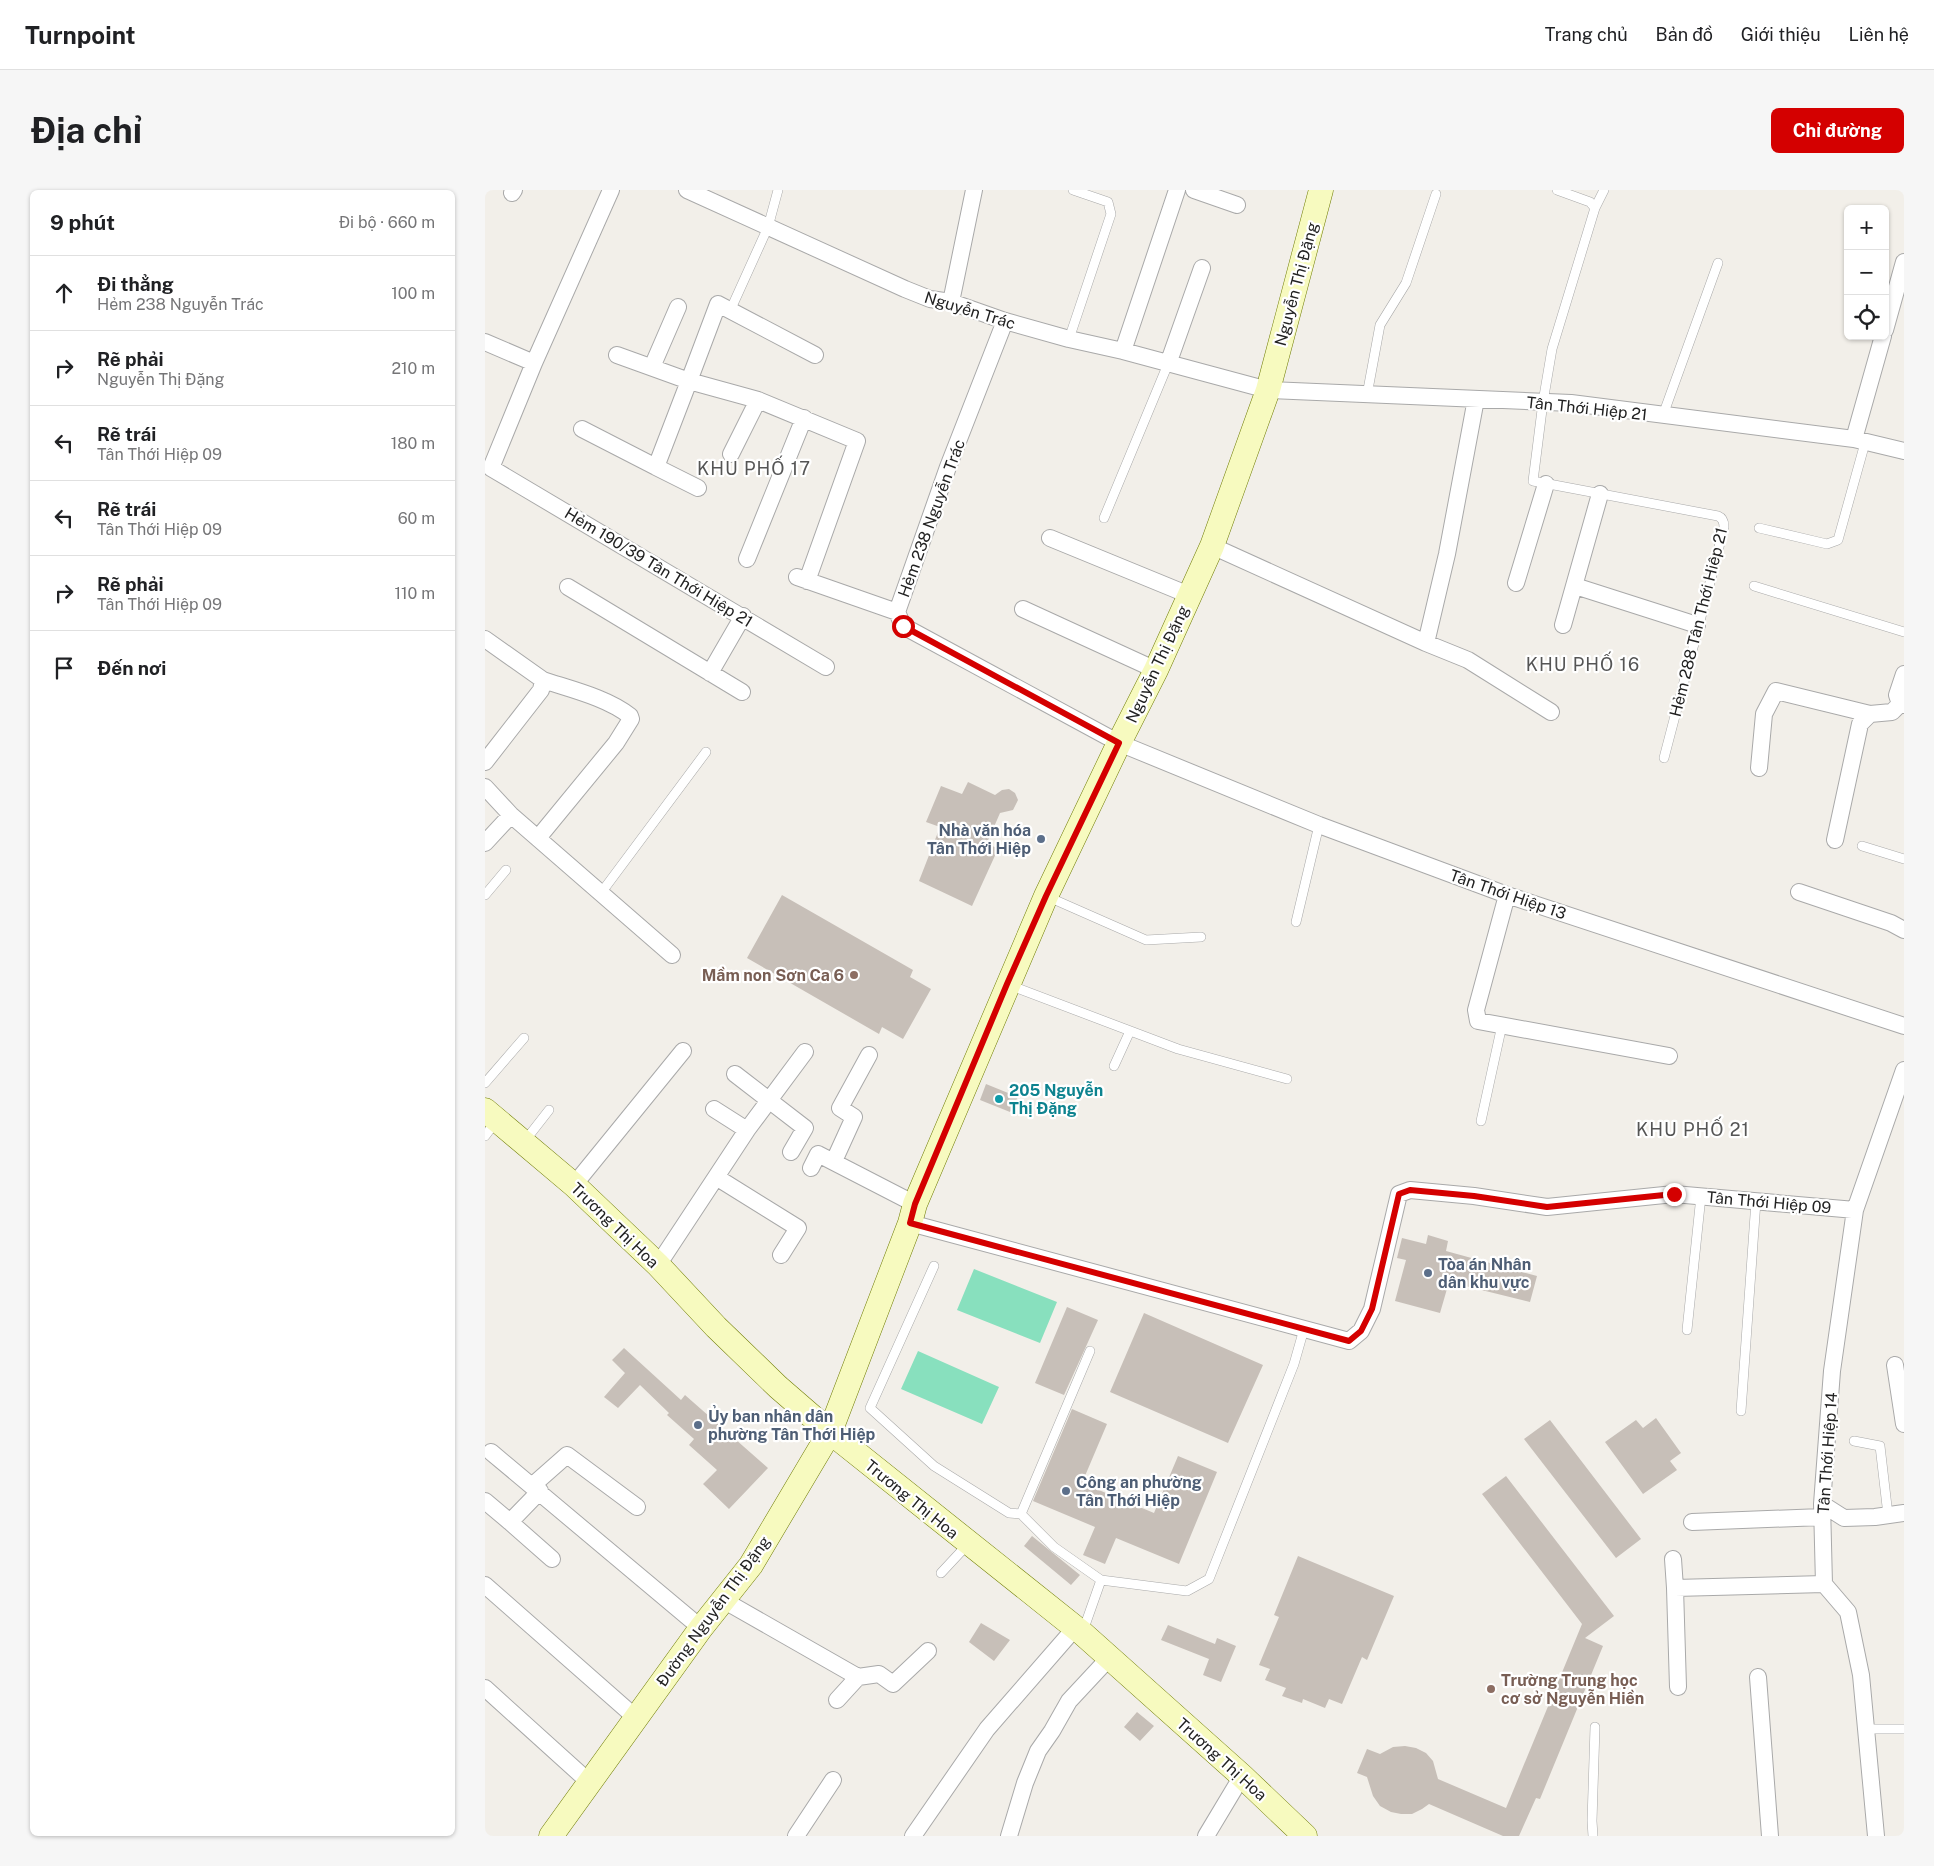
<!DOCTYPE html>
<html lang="vi">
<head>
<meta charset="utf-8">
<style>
  :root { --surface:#fff; --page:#f6f6f6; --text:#202124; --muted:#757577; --line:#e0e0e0; --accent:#d40000 }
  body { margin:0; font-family:"Public Sans",sans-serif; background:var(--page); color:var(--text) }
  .controls { position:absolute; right:15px; top:15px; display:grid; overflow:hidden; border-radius:8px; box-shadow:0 1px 4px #0004 }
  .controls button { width:45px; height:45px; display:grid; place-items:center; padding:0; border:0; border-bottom:1px solid var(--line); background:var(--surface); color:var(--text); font:25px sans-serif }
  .stop { position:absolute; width:15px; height:15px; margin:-11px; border:4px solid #d40000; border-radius:50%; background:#fff }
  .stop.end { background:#d40000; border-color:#fff; box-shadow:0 1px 5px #0008 }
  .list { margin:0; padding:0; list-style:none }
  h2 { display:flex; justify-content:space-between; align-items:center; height:65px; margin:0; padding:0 20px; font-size:21px }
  h2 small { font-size:16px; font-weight:400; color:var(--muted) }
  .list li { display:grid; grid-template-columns:32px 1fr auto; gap:15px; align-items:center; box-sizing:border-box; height:75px; padding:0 20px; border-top:1px solid var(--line) }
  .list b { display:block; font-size:19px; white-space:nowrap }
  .list p { margin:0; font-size:16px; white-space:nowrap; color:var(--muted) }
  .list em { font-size:16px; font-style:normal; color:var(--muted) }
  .icon { flex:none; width:28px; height:28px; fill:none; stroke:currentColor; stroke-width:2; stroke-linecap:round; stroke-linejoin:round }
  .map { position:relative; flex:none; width:1419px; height:1646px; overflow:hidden; border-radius:8px }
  header { display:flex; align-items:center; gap:30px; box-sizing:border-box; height:70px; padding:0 25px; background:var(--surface); border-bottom:1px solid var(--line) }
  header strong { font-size:24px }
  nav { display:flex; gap:28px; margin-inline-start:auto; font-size:18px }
  .intro { display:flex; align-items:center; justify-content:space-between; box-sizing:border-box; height:120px; padding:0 30px }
  h1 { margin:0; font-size:35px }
  .button { padding:12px 22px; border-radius:8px; background:var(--accent); color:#fff; font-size:18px; font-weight:700 }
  main { display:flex; gap:30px; padding:0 30px }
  aside { flex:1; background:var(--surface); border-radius:8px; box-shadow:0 1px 4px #0004 }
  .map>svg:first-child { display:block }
  .pitch { fill:#88e0be }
  .building { fill:#c7bfb8 }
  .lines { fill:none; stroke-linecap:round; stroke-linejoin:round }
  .lane-casing { stroke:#a9a9a9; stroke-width:10 }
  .street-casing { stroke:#a9a9a9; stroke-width:18 }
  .secondary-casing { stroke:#707d05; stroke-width:25 }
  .lane { stroke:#fff; stroke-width:9 }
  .street { stroke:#fff; stroke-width:16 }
  .secondary { stroke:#f7fabf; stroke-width:24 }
  .route { stroke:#d40000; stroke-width:6 }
  .service-dot { fill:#5c6f8a; stroke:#fff; stroke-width:2 }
  .education-dot { fill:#8d6e63; stroke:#fff; stroke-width:2 }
  .culture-dot { fill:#0f9aa8; stroke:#fff; stroke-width:2 }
  .labels { text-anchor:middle; stroke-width:4.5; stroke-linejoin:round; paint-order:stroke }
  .street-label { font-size:16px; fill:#222; stroke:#fff }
  .service-label { font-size:16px; font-weight:bold; fill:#4e5e75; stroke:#fff; text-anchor:start }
  .education-label { font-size:16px; font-weight:bold; fill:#785e54; stroke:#fff; text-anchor:end }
  .culture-label { font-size:16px; font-weight:bold; fill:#0d838f; stroke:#fff; text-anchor:start }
  .neighbourhood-label { font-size:18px; letter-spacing:1px; fill:#555; stroke:#fff }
</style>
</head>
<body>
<header>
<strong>Turnpoint</strong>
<nav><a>Trang chủ</a><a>Bản đồ</a><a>Giới thiệu</a><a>Liên hệ</a></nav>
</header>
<div class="intro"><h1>Địa chỉ</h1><a class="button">Chỉ đường</a></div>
<main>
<aside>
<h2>9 phút<small>Đi bộ · 660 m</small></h2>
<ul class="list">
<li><svg class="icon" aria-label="ahead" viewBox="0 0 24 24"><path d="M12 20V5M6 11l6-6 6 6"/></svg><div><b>Đi thẳng</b><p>Hẻm 238 Nguyễn Trác</p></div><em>100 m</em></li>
<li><svg class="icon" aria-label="right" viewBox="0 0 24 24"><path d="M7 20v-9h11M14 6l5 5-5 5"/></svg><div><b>Rẽ phải</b><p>Nguyễn Thị Đặng</p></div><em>210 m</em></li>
<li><svg class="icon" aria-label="left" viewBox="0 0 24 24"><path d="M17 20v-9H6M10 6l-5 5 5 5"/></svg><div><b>Rẽ trái</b><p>Tân Thới Hiệp 09</p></div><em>180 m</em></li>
<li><svg class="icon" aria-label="left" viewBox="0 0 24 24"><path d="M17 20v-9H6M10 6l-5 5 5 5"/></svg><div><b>Rẽ trái</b><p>Tân Thới Hiệp 09</p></div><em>60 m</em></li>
<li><svg class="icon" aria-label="right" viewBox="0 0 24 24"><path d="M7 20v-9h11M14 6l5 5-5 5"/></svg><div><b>Rẽ phải</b><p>Tân Thới Hiệp 09</p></div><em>110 m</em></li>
<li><svg class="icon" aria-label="arrive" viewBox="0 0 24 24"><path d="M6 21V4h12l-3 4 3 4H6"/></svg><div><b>Đến nơi</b></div></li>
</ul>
</aside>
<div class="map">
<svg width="1419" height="1646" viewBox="0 0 1419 1646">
  <rect width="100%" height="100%" fill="#f2efe9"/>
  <path class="pitch" d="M489 1079 572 1112 555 1153 472 1120Z
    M433 1161 514 1197 497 1234 416 1199Z"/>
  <path class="building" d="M483 592 510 605 517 600 524 599 530 603 533 610 528 620 515 623 502 653 513 659 487 716 434 691 455 637 441 632 456 596 477 604Z
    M297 705 428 780 425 787 446 799 418 849 397 837 394 844 262 768Z
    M501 894 533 907 525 922 495 910Z
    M943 1045 963 1051 961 1061 1052 1086 1045 1112 964 1092 955 1123 910 1111 921 1070 912 1068 917 1048 941 1054Z
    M582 1117 613 1130 579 1205 550 1193Z
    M659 1123 778 1175 743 1253 625 1202Z
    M139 1158 196 1210 200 1205 283 1278 244 1319 218 1294 232 1280 204 1255 209 1249 182 1225 184 1223 155 1195 133 1218 119 1207 140 1183 127 1170Z
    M587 1219 622 1234 597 1293 669 1323 693 1266 732 1282 694 1374 631 1348 620 1374 598 1365 610 1337 548 1311Z
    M1171 1228 1196 1263 1185 1271 1192 1280 1158 1304 1120 1252 1151 1230 1158 1238Z
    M1065 1230 1156 1349 1131 1368 1039 1249Z
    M1021 1286 1129 1426 1100 1448 1118 1456 1055 1609 1051 1608 1034 1646H1018L944 1614 937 1619 927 1624H916L906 1622 895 1616 888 1606 882 1587 872 1583 882 1559 895 1564 908 1557 920 1556 931 1558 941 1563 948 1571 953 1589 1021 1618 1097 1434 997 1304Z
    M547 1346 595 1385 586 1395 539 1356Z
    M813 1366 909 1406 882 1470 877 1467 857 1514 844 1509 840 1518 818 1509 817 1513 797 1506 801 1498 780 1490 785 1479 774 1475 794 1427 789 1425Z
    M496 1433 525 1450 509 1471 484 1452Z
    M683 1435 730 1454 732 1448 751 1456 736 1492 718 1485 724 1469 676 1450Z
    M652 1522 669 1536 655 1551 639 1537Z"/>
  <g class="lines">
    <defs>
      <path id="lane" d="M1072 0 1105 12 1110 18 1067 159 1058 212 1048 291 1233 326C1238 328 1239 332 1239 337 1220 414 1199 491 1179 568
        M1110 18 1119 0
        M245 121 283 37 293 0
        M584 149 626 24 623 12 588 0
        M882 205 895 135 921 93 951 4
        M1178 225 1233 73
        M619 328 683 174
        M1274 338 1342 354 1353 350 1380 253
        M1269 396 1419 442
        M1377 656 1419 669
        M116 703 221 562
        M0 705 21 680
        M561 706 661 750 716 747
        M811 732 834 635
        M524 795 693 859 802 889
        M629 876 645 841
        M0 893 39 848
        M996 931 1017 835
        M0 946 12 930
        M39 952 64 920
        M449 1076 385 1218 449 1276 524 1323 536 1324
        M1202 1140 1216 1006
        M605 1161 536 1324 569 1357 616 1390
        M1256 1221 1271 1011
        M1369 1251 1395 1256 1403 1325
        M456 1383 483 1354
        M598 1441 616 1390 702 1401 724 1389 809 1174 819 1139
        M1380 1539H1419
        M1108 1646 1107 1631 1110 1537"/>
      <path id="street" d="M126 0 49 173 6 278 341 477
        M202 0 420 99 445 109 466 112 520 131 584 149 638 161 783 200 1086 213 1369 249 1419 261
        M709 0 752 15
        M27 3 29 0
        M466 112 489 0
        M520 131 463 277 412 422 418 436 634 553 834 635 1022 705 1419 836
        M1400 140 1419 72
        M0 152 49 173
        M638 161 692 0
        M132 165 204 191 233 114 330 165
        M683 174 717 78
        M167 177 193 117
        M97 239 171 277 204 191 273 210 372 251 322 391
        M1369 249 1398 146
        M246 264 273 210
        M171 277 213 298
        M565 348 704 405
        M727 356 941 453 983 470 1066 522
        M262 369 319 228
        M312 387 412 422
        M1031 393 1061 294
        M1090 396 1212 435
        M83 397 257 502
        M538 419 671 480
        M1078 435 1115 304
        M0 449 58 490 56 500 0 572
        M941 453 962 364 991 209
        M225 483 258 426
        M1419 484 1412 505 1415 514 1419 515
        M1274 578 1279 524 1291 501 1385 524 1407 522 1415 514
        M0 597 26 625 187 765
        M53 648 131 553 146 529 145 526C123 508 85 499 58 490
        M1350 650 1375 534 1385 524
        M0 653 26 625
        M1314 702 1406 733 1419 740
        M1022 705 991 820 993 831 1184 866
        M250 884 320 938 306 962
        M262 940 320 862
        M349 971 369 927 355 918 384 865
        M326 978 333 964 430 1014
        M231 987 313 1038 296 1065
        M89 995 198 861
        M425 1033 864 1151 876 1141 887 1119 914 1004 925 1000 989 1006 1062 1017 1189 1004 1370 1020
        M173 1075 262 940 229 919
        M1410 1175 1419 1234
        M6 1262 216 1438
        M48 1295 82 1265 152 1317
        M0 1311 25 1332 55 1301
        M1337 1314 1359 1328 1390 1327 1419 1323
        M25 1332 67 1369
        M1207 1332 1337 1327
        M1188 1369 1190 1398
        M0 1395 150 1527
        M238 1410 373 1487 352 1510
        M373 1487 394 1484 408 1494 443 1461
        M1273 1487 1285 1646
        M1193 1497 1190 1398 1339 1394
        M0 1498 104 1592
        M311 1646 348 1590
        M428 1646 502 1539 590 1438
        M524 1646 540 1593 553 1561 567 1541 584 1511 625 1467
        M721 1646 757 1586
        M1391 1646 1376 1485 1363 1422 1339 1394 1337 1314 1347 1181 1370 1020 1419 880"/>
      <path id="secondary" d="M0 920 89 995 173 1075 231 1137 293 1197 345 1242 597 1443 757 1586 820 1646
        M66 1646 216 1438 266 1375 345 1242 425 1033 430 1014 561 706 634 553 671 480 727 356 783 200 836 0"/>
    </defs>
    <use href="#lane" class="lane-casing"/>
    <use href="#street" class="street-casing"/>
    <use href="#secondary" class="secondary-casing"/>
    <use href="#lane" class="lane"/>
    <use href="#street" class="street"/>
    <use href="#secondary" class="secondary"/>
  </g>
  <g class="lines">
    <path class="route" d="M418 436 634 553 561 706 522 794 430 1014 425 1033 864 1151 876 1141 887 1119 914 1004 925 1000 989 1006 1062 1017 1189 1004"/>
  </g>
  <g class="service-dot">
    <circle cx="556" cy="649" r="5"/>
    <circle cx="943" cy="1083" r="5"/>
    <circle cx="213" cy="1235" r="5"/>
    <circle cx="581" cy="1301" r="5"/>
  </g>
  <g class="education-dot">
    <circle cx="369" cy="785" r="5"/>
    <circle cx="1006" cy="1499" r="5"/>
  </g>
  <circle class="culture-dot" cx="514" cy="909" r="5"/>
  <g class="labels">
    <g class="street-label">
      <text transform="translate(811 94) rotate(-75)" y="6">Nguyễn Thị Đặng</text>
      <text transform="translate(485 120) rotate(17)" y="6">Nguyễn Trác</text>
      <text transform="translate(1102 218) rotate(6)" y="6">Tân Thới Hiệp 21</text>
      <text transform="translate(446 328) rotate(-70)" y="6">Hẻm 238 Nguyễn Trác</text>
      <text transform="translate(174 377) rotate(31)" y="6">Hẻm 190/39 Tân Thới Hiệp 21</text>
      <text transform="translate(1213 432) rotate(-76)" y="6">Hẻm 288 Tân Thới Hiêp 21</text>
      <text transform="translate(672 474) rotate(-65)" y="6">Nguyễn Thị Đặng</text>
      <text transform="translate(1023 704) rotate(19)" y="6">Tân Thới Hiệp 13</text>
      <text transform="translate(1284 1012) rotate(5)" y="6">Tân Thới Hiệp 09</text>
      <text transform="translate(130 1035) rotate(44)" y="6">Trương Thị Hoa</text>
      <text transform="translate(1342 1263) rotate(-86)" y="6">Tân Thới Hiệp 14</text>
      <text transform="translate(427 1309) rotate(39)" y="6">Trương Thị Hoa</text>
      <text transform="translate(228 1421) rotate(-54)" y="6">Đường Nguyễn Thị Đặng</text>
      <text transform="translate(737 1569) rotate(42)" y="6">Trương Thị Hoa</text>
    </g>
    <g class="service-label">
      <text x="546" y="646" text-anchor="end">Nhà văn hóa<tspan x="546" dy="18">Tân Thới Hiệp</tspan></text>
      <text x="953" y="1080">Tòa án Nhân<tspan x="953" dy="18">dân khu vực</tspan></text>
      <text x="223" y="1232">Ủy ban nhân dân<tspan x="223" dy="18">phường Tân Thới Hiệp</tspan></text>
      <text x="591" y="1298">Công an phường<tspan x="591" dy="18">Tân Thới Hiệp</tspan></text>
    </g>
    <g class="education-label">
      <text x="359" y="791">Mầm non Sơn Ca 6</text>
      <text x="1016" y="1496" text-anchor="start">Trường Trung học<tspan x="1016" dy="18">cơ sở Nguyễn Hiền</tspan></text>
    </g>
    <g class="culture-label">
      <text x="524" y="906">205 Nguyễn<tspan x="524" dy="18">Thị Đặng</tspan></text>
    </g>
    <g class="neighbourhood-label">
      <text x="269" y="285">KHU PHỐ 17</text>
      <text x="1098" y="481">KHU PHỐ 16</text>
      <text x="1208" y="946">KHU PHỐ 21</text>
    </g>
  </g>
</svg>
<div class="controls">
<button>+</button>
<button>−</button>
<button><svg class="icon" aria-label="locate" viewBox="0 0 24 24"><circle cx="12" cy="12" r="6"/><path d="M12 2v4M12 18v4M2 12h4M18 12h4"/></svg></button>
</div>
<div class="stop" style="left:418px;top:436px"></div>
<div class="stop end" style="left:1189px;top:1004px"></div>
</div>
</main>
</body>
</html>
